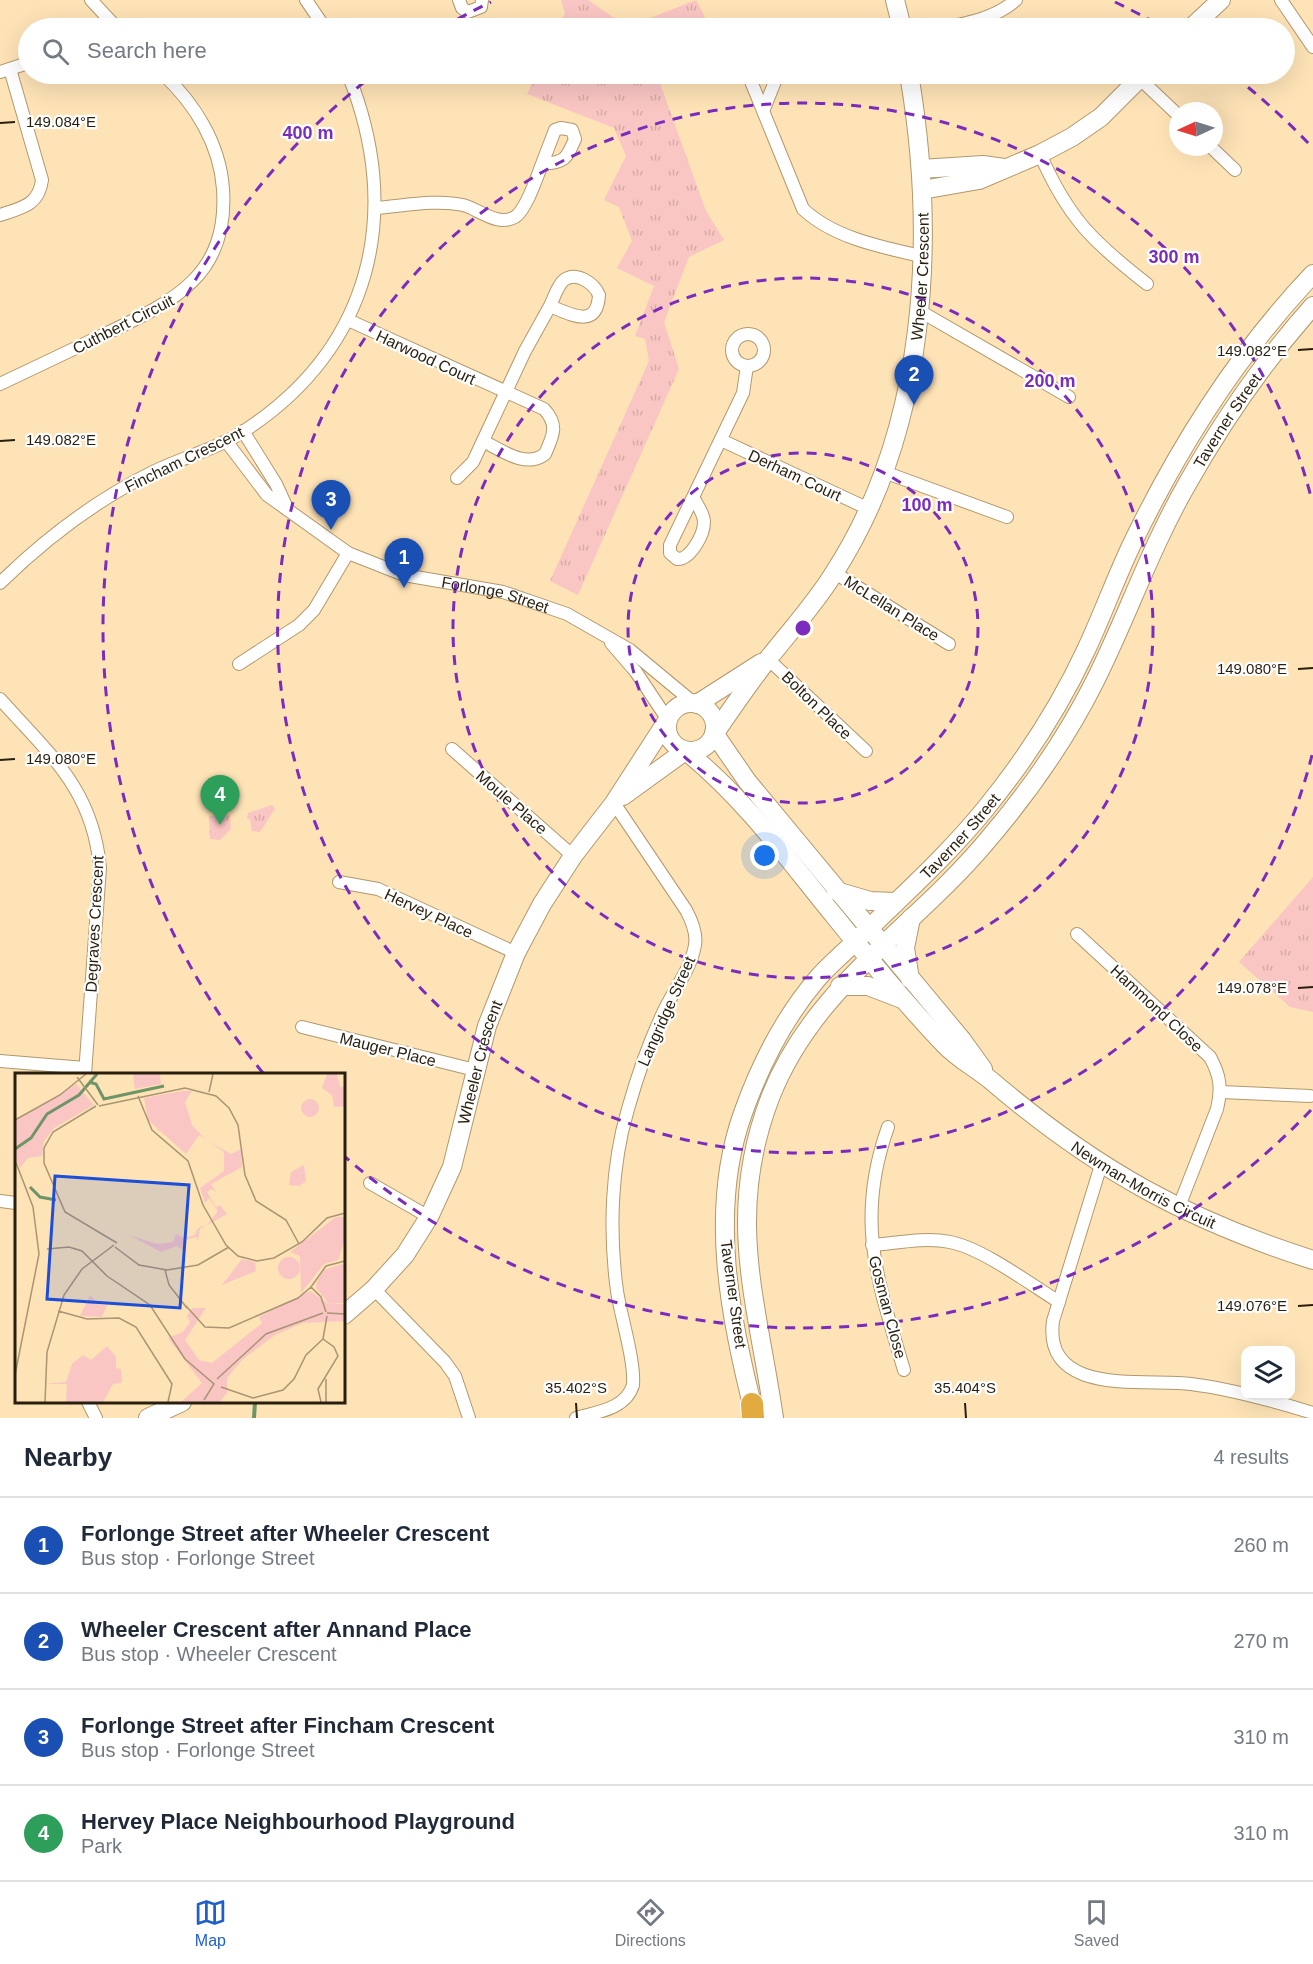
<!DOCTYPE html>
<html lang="en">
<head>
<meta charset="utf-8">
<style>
  :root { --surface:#fff; --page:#f6f6f7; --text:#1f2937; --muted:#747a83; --line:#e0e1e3; --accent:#215fcb }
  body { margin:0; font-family:Helvetica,sans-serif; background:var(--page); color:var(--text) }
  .controls { position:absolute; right:18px; bottom:18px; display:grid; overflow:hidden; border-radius:12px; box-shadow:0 6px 24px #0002 }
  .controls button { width:54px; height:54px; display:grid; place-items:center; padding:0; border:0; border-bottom:2px solid var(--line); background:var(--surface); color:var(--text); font:30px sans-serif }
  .compass { position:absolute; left:1169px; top:102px; width:54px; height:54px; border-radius:50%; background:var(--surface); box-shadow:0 6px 24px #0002; rotate:266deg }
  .you { position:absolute; left:765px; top:856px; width:21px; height:21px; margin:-15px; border:4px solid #fff; border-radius:50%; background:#1a73e8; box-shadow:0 0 0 9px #1a73e833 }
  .badge { display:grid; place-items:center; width:39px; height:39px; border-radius:50%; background:var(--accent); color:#fff; font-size:20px; font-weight:700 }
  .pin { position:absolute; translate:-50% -50px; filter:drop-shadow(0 2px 3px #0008) }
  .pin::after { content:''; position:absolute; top:32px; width:21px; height:18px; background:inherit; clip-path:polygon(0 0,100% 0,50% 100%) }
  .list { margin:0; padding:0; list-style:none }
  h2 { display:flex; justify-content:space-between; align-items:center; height:78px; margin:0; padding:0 24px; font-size:26px }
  h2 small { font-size:20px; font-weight:400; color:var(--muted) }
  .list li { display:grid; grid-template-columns:39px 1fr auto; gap:18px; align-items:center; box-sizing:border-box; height:96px; padding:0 24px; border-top:2px solid var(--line) }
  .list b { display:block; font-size:22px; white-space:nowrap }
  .list p { margin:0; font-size:20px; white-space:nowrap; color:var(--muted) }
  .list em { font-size:20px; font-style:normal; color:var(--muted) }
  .icon { flex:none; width:33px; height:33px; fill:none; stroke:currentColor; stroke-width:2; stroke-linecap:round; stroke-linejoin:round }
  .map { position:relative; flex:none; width:1313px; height:1418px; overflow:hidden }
  .search { position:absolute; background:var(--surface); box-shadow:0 6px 24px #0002; left:18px; right:18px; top:18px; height:66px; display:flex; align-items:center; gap:15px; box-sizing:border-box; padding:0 21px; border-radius:33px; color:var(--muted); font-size:22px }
  .sheet { height:462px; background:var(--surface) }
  nav { display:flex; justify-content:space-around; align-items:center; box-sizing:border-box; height:84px; border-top:2px solid var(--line); background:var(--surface); font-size:16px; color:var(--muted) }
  nav a { display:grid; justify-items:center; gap:3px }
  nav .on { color:var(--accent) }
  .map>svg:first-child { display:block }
  .grass { fill:url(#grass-tufts) }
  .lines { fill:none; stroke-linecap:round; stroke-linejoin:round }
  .stream { stroke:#6e9567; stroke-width:4 }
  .street-casing { stroke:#b1986d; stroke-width:14 }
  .secondary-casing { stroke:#b1986d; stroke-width:20 }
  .highway-casing { stroke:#fff; stroke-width:24 }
  .street { stroke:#fff; stroke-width:12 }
  .secondary { stroke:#fff; stroke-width:18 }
  .highway { stroke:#e1ab40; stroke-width:22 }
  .ticks { fill:none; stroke:#291f0e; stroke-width:2 }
  .ring { fill:none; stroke:#7b2cbf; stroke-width:3; stroke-dasharray:10 8 }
  .labels { text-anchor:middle; stroke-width:4.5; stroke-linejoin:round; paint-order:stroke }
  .street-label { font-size:16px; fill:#291f0e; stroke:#fff }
  .inset-river { fill:none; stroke:#6e9567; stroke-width:3 }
  .inset-road { fill:none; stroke:#a99573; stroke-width:1.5 }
  .view { fill:#1d4ed8; fill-opacity:0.15; stroke:#1d4ed8; stroke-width:3 }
  .inset-edge { fill:none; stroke:#291f0e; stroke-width:3 }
  .ticks-label { font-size:15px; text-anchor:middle; fill:#291f0e; stroke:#fff; stroke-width:4.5; stroke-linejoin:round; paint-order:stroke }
  .centre { fill:#7b2cbf; stroke:#fff; stroke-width:3 }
  .ring-label { font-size:18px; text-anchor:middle; font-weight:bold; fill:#7b2cbf; stroke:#fff; stroke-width:4.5; stroke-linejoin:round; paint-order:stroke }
</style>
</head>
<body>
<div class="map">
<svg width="1313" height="1418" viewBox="0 0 1313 1418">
  <defs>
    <pattern id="grass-tufts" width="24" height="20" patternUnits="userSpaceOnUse" patternTransform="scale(1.5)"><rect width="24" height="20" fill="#fac6c4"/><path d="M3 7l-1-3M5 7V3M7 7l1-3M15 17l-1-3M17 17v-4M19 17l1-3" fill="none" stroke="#d6aaa7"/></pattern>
  </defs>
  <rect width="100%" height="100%" fill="#fee3b6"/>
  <path class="grass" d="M561 0H588L627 27 696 0 705 17 679 26V28H558L565 13Z
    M537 74H660L657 75 706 211 724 240 689 257 664 322 679 369 578 595 550 581 649 361 645 339 635 336 654 286 617 268 632 241 619 207 604 200 626 156 614 128 527 94Z
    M272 805 275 809 260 832 252 831 250 820 247 818 248 813Z
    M230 814 231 829 220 840 210 839 209 816Z
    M1313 877V1012L1290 1007 1239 962Z"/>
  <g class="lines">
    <path class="stream" d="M254 1418 255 1402"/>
    <defs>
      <g id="street">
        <path d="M91 0 117 28"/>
        <path d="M306 0 325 28"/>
        <path d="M459 0 462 8 468 12 481 7 482 0"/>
        <path d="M1281 0 1313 47"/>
        <path d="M97 28 107 19"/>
        <path d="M942 28C969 23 995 18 1016 0"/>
        <path d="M0 72 28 63"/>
        <path d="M748 74 803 209C834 238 881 247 921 256"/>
        <path d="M1139 78 1178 115"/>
        <path d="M764 109 778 74"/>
        <path d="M1211 147 1235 170"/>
        <path d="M1040 154C1068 218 1093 242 1147 284"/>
        <path d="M375 208C403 206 436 199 463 205 479 209 497 227 515 217 526 210 537 177 542 164 565 162 566 160 575 139L572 130 561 128 555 130 542 164"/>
        <path d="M0 215C22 208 39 205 42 180L10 69"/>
        <path d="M918 310 1069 397"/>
        <path d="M348 320 544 409C559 425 553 436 545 454 526 469 501 450 483 441"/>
        <circle cx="748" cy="350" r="16"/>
        <path d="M0 384C34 368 69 351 103 335 172 302 229 277 223 189 220 144 195 104 163 74"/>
        <path d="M243 431 276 484 286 506"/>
        <path d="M721 440 869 509"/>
        <path id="s1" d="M226 441 267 495 348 553 404 575 503 592 567 614 630 650 695 704"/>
        <path d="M884 472 1007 517"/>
        <path d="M457 478 473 462 525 351 550 306C570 314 597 330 599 295 594 283 576 271 564 280 557 286 554 298 550 306"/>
        <path d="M694 499C698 506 704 514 704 522 704 535 690 560 677 559L670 553V545L743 393 747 366"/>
        <path d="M835 573 949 644"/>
        <path d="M0 583C46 538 96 500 153 472 183 457 217 449 244 431 372 348 404 212 348 74"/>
        <path d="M611 643 636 672 668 720"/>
        <path d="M768 659 866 751"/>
        <path d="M239 664 299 625 314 610 348 553"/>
        <path d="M0 699C50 755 93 789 100 868L85 1074"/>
        <path d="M452 749 573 856"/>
        <path d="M339 882 378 889 516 953"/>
        <path d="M1077 934 1210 1057C1220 1075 1222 1088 1217 1109L1178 1209"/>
        <path d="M302 1027 475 1070"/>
        <path d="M0 1061 85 1068"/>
        <path d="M1221 1092 1310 1096"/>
        <path d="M888 1127C855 1220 877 1279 904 1370"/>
        <path d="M1101 1165 1053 1321C1043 1398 1147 1378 1191 1384 1232 1389 1274 1401 1313 1413"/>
        <path d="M370 1183 429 1217"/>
        <path d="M0 1201 16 1203"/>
        <path d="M872 1245C897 1243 925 1237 950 1242 982 1248 1030 1284 1059 1302"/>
        <path d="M374 1289 445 1362 455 1376 469 1418"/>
        <path d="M88 1402 96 1418"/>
        <path d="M576 1418C597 1412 626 1409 633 1385 635 1361 621 1317 617 1291 609 1232 611 1166 628 1109 637 1077 648 1045 662 1015 672 992 691 970 695 945 697 933 692 921 686 910L614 803"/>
      </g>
      <g id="secondary">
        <path d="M895 0 902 28"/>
        <path d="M1191 28 1221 0"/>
        <path d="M921 169 983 165 1004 168"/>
        <path d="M922 190 979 180 1040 154 1072 137 1101 117 1144 74"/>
        <circle cx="691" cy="727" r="24"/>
        <path d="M697 704 761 663"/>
        <path d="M714 733 747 781 962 1040 983 1069"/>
        <path id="s2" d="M715 733C732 708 749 683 768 659 790 631 815 604 834 573 927 429 937 239 909 74"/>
        <path id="s3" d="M686 751C741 796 779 847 823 902 862 950 901 999 944 1044 959 1060 978 1069 994 1083 1095 1169 1187 1220 1313 1260"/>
        <path d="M623 796 685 751"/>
        <path d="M836 891 870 901 895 902"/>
        <path d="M910 979 905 948 911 918"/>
        <path d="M840 986H868L902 999"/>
        <path id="s4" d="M344 1315 374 1289 405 1255 429 1217 452 1167 487 1026 516 953 542 904 573 856 614 803 667 721"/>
        <path id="s5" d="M755 1416C730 1319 708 1210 743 1113 760 1065 784 1018 817 979 830 964 846 951 860 937 903 895 948 855 986 808 1025 760 1060 706 1086 650 1102 616 1115 580 1131 546 1178 448 1238 353 1313 274"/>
        <path d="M148 1418 182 1402"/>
        <path id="s6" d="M774 1418C757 1301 725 1216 770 1098 813 987 913 929 986 842 1028 793 1066 739 1095 681 1127 617 1150 549 1186 486 1222 422 1264 361 1313 306"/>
      </g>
      <path id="highway" d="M752 1404 753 1418"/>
    </defs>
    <use href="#street" class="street-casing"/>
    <use href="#secondary" class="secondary-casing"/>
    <use href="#highway" class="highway-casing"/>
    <use href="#street" class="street"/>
    <use href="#secondary" class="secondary"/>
    <use href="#highway" class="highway"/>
  </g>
  <path class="ticks" d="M0 123 15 122M1298 350 1313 349M0 441 15 440M1298 669 1313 668M0 760 15 759M1298 988 1313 987M1298 1306 1313 1305M576 1403 577 1418M965 1403 966 1418"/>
  <g class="ring">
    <circle cx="803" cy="628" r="175"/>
    <circle cx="803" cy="628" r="350"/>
    <path d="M1312 755A525 525 0 1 1 1312 501"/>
    <path d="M1311 1110A700 700 0 0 1 344 1156M263 1073A700 700 0 0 1 372 76M442 28A700 700 0 0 1 491 2M1115 2A700 700 0 0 1 1164 28M1234 76A700 700 0 0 1 1311 146"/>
  </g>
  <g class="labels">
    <g class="street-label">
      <text dy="6" stroke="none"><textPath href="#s2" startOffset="512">Wheeler Crescent</textPath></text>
      <text transform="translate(123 324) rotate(-27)" y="6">Cuthbert Circuit</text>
      <text transform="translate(426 357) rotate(25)" y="6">Harwood Court</text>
      <text dy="6" stroke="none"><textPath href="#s6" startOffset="1150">Taverner Street</textPath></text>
      <text transform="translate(184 459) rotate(-26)" y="6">Fincham Crescent</text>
      <text transform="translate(795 475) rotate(25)" y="6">Derham Court</text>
      <text dy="6" stroke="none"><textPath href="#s1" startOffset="321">Forlonge Street</textPath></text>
      <text transform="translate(892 608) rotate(32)" y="6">McLellan Place</text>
      <text transform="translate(817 705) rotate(44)" y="6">Bolton Place</text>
      <text transform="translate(512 802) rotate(41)" y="6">Moule Place</text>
      <text dy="6" stroke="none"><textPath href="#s5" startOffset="664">Taverner Street</textPath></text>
      <text transform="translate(429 913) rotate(25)" y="6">Hervey Place</text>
      <text transform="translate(94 924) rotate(-87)" y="6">Degraves Crescent</text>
      <text transform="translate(1157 1008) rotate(43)" y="6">Hammond Close</text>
      <text transform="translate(666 1011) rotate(-66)" y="6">Langridge Street</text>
      <text transform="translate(388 1049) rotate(14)" y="6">Mauger Place</text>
      <text dy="6" stroke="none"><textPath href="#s4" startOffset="294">Wheeler Crescent</textPath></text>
      <text dy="6" stroke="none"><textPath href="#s3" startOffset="636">Newman-Morris Circuit</textPath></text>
      <text transform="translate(734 1294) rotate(82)" y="6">Taverner Street</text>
      <text transform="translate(888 1307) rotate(75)" y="6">Gosman Close</text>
    </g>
  </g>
  <g transform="translate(15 1073)">
    <rect width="330" height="330" fill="#fee3b6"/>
    <path d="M312 1H322L325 14 330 13V33L319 34 317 22 307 15ZM61 11 79 32 39 55 29 68 27 83 13 85 5 95 0 83V48ZM167 18H177L170 29 177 52 191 67 216 81 226 76 227 94 196 111 202 120 197 116 192 119 201 134 205 132 212 141 185 156 183 167 181 164 170 167 169 178 162 173 146 179 114 162 142 171 158 169 161 161 169 165 180 162 183 155 192 152 203 138 194 125 190 130 185 115 209 98V79L184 62 171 81 133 47 129 25ZM286 35a9 9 0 1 1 18 0a9 9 0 1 1-18 0ZM289 92 291 108 284 113 274 112 276 99ZM321 144H330V166L323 187 309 191 286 220 285 183 275 179ZM227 186 240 189 241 198 207 212ZM295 218 312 230 330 231V248L288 250 260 262 228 286 212 305V320L205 329H166L187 310 153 265 168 259 175 249 172 243 177 235H191L170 267 184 287 197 290 247 250 244 244ZM75 222 85 232H92L87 244 65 243ZM92 273 101 284V295L106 296 107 310 98 311 88 329H51L52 311H29L51 309 57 291 68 282 76 287Z" fill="#fac6c4"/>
    <path d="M118 1H145L146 11 120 16ZM165 19 172 52 143 58 136 25ZM263 195a11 11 0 1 1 22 0a11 11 0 1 1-22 0ZM330 190V230H313L301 215 302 208 309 197Z" fill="#fac6c4"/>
    <path class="inset-river" d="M74 9 81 11 89 26 149 13M0 76 16 65 32 41 64 22 82 1M15 114 25 124 41 127"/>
    <path class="inset-road" d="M62 4 83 32M194 19 198 1M123 23 137 57 173 88 188 132 211 172 223 183 242 188 259 185 287 169 312 145 330 140M81 33 38 59 29 75V90L50 139 102 170M84 33 170 15 201 23 214 35 223 52 230 102 241 128 271 147 284 171M0 47 45 22 71 1M0 87 18 134 24 181 0 302M100 174 124 192 152 197 183 192 214 174M32 176 54 174 67 178 92 203 135 232 170 286 199 311 189 327M150 197 154 212 172 235M296 214 306 224 311 239M171 233 190 254 214 255 283 225 296 214 311 193 330 188M43 238 72 246 104 245 121 254 157 311 153 329M312 240 330 241M202 306 251 261 308 240M206 314 238 325 268 317 279 306 291 282 308 266 312 243M30 329 32 279 49 222 67 196 99 172M306 329 303 316 323 283 319 274 308 266M311 329V306"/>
    <path class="view" d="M40 103 174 112 165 235 32 226Z"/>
    <rect width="330" height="330" class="inset-edge"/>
  </g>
  <g class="ticks-label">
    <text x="61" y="127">149.084°E</text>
    <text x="1252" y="356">149.082°E</text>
    <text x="61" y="445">149.082°E</text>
    <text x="1252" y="674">149.080°E</text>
    <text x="61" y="764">149.080°E</text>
    <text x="1252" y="993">149.078°E</text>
    <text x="1252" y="1311">149.076°E</text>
    <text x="576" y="1393">35.402°S</text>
    <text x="965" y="1393">35.404°S</text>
  </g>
  <circle cx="803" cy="628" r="9" class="centre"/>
  <g class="ring-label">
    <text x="308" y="139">400 m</text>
    <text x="1174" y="263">300 m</text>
    <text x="1050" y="387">200 m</text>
    <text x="927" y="511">100 m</text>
  </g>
</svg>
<div class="controls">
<button><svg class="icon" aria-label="layers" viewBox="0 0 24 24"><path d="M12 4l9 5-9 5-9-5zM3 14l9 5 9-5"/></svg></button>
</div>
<svg class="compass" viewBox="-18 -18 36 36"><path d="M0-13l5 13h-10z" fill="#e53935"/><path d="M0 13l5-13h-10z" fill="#747a83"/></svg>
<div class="you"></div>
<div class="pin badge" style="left:404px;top:588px;background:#1a4fb4">1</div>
<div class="pin badge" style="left:914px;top:405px;background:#1a4fb4">2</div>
<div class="pin badge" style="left:331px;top:530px;background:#1a4fb4">3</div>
<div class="pin badge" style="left:220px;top:825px;background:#2e9e5b">4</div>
<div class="search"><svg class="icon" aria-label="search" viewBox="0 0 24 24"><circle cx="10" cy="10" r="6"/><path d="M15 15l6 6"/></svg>Search here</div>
</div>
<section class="sheet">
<h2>Nearby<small>4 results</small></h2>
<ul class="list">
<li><span class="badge" style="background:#1a4fb4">1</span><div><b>Forlonge Street after Wheeler Crescent</b><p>Bus stop · Forlonge Street</p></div><em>260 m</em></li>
<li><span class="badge" style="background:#1a4fb4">2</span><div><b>Wheeler Crescent after Annand Place</b><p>Bus stop · Wheeler Crescent</p></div><em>270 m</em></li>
<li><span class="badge" style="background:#1a4fb4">3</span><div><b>Forlonge Street after Fincham Crescent</b><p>Bus stop · Forlonge Street</p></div><em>310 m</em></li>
<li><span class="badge" style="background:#2e9e5b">4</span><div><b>Hervey Place Neighbourhood Playground</b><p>Park</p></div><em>310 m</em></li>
</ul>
</section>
<nav>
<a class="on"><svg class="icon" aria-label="map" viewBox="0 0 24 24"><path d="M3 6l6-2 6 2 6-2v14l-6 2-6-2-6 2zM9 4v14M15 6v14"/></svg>Map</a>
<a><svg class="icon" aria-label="directions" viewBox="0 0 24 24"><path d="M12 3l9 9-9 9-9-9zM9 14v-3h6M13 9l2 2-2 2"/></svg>Directions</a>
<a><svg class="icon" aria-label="saved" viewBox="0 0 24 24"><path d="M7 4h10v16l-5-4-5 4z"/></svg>Saved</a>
</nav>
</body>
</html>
